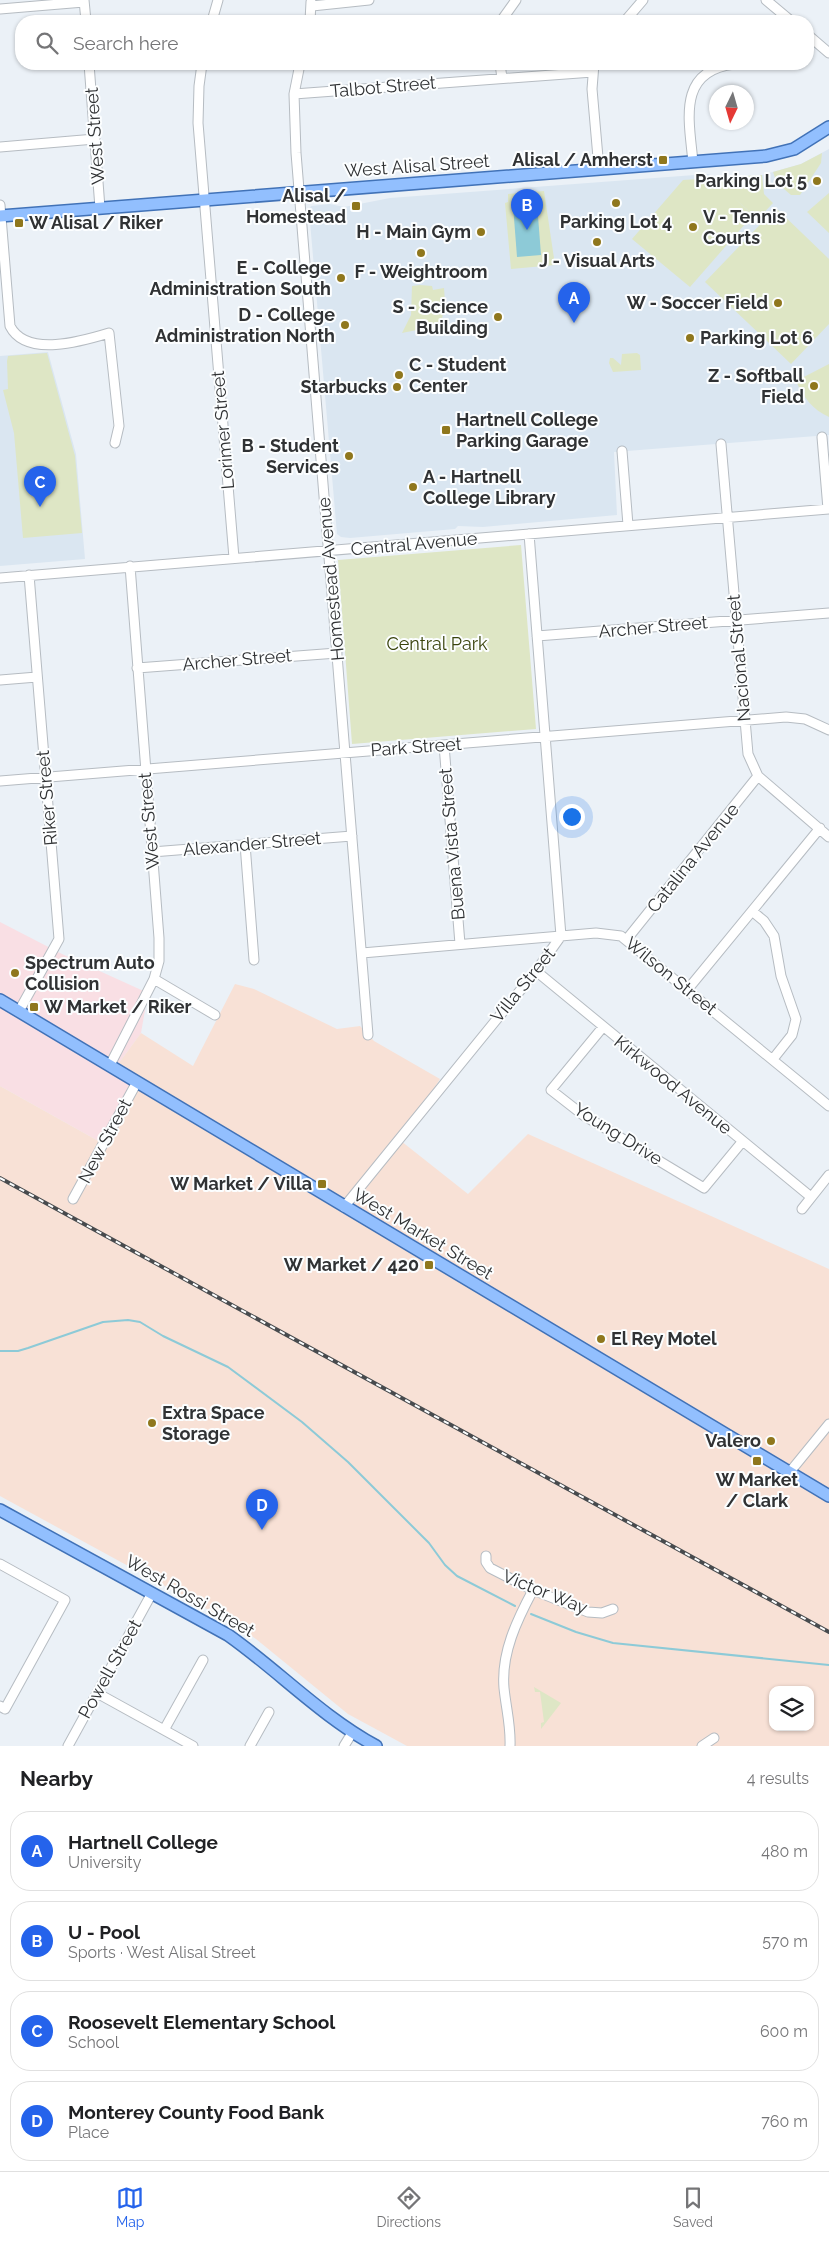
<!DOCTYPE html>
<html lang="en">
<head>
<meta charset="utf-8">
<style>
  :root { --surface:#fff; --page:#f6f6f6; --text:#202124; --muted:#757577; --line:#e0e0e0; --accent:#2563eb }
  body { margin:0; font-family:Raleway,sans-serif; background:var(--page); color:var(--text) }
  .controls { position:absolute; right:15px; bottom:15px; display:grid; overflow:hidden; border-radius:10px; box-shadow:0 1px 4px #0004 }
  .controls button { width:45px; height:45px; display:grid; place-items:center; padding:0; border:0; border-bottom:1px solid var(--line); background:var(--surface); color:var(--text); font:25px sans-serif }
  .compass { position:absolute; left:709px; top:85px; width:45px; height:45px; border-radius:50%; background:var(--surface); box-shadow:0 1px 4px #0004; rotate:185deg }
  .you { position:absolute; left:571px; top:816px; width:18px; height:18px; margin:-12px; border:4px solid #fff; border-radius:50%; background:#1a73e8; box-shadow:0 0 0 8px #1a73e833 }
  .badge { display:grid; place-items:center; width:32px; height:32px; border-radius:50%; background:var(--accent); color:#fff; font-size:16px; font-weight:700 }
  .pin { position:absolute; translate:-50% -41px; filter:drop-shadow(0 1px 2px #0008) }
  .pin::after { content:''; position:absolute; top:26px; width:18px; height:15px; background:inherit; clip-path:polygon(0 0,100% 0,50% 100%) }
  .list { margin:0; padding:0; list-style:none }
  h2 { display:flex; justify-content:space-between; align-items:center; height:65px; margin:0; padding:0 20px; font-size:21px }
  h2 small { font-size:16px; font-weight:400; color:var(--muted) }
  .list li { display:grid; grid-template-columns:32px 1fr auto; gap:15px; align-items:center; box-sizing:border-box; height:80px; margin:0 10px 10px; padding:0 10px; border:1px solid var(--line); border-radius:20px }
  .list b { display:block; font-size:19px; white-space:nowrap }
  .list p { margin:0; font-size:16px; white-space:nowrap; color:var(--muted) }
  .list em { font-size:16px; font-style:normal; color:var(--muted) }
  .icon { flex:none; width:28px; height:28px; fill:none; stroke:currentColor; stroke-width:2; stroke-linecap:round; stroke-linejoin:round }
  .map { position:relative; flex:none; width:829px; height:1746px; overflow:hidden }
  .search { position:absolute; background:var(--surface); box-shadow:0 1px 4px #0004; left:15px; right:15px; top:15px; height:55px; display:flex; align-items:center; gap:12px; box-sizing:border-box; padding:0 18px; border-radius:20px; color:var(--muted); font-size:19px }
  .sheet { height:425px; background:var(--surface) }
  nav { display:flex; justify-content:space-around; align-items:center; box-sizing:border-box; height:70px; border-top:1px solid var(--line); background:var(--surface); font-size:14px; color:var(--muted) }
  nav a { display:grid; justify-items:center; gap:2px }
  nav .on { color:var(--accent) }
  .map>svg:first-child { display:block }
  .commercial { fill:#f9dfe4 }
  .industrial { fill:#f8e1d6; fill-rule:evenodd }
  .built { fill:#dae6f1 }
  .green { fill:#dee6c5 }
  .water { fill:#8dcad7 }
  .lines { fill:none; stroke-linecap:round; stroke-linejoin:round }
  .stream { stroke:#8dcad7; stroke-width:2 }
  .minor-casing { stroke:#b6bcc2; stroke-width:11 }
  .major-casing { stroke:#4172b7; stroke-width:14 }
  .minor { stroke:#fff; stroke-width:9 }
  .major { stroke:#92bffe; stroke-width:11 }
  .rail-casing { stroke:#484b4e; stroke-width:4 }
  .rail { stroke:#fcfeff; stroke-width:2; stroke-dasharray:5.5; stroke-linecap:butt }
  .poi-dot { fill:#8f771d; stroke:#fcfeff; stroke-width:2 }
  .labels { text-anchor:middle; stroke-width:4; stroke-linejoin:round; paint-order:stroke }
  .street-label { font-size:18px; fill:#303234; stroke:#fcfeff }
  .poi-label { font-size:18px; font-weight:bold; fill:#303234; stroke:#fcfeff; text-anchor:end }
  .park-label { font-size:18px; fill:#39430c; stroke:#fcfeff }
</style>
</head>
<body>
<div class="map">
<svg width="829" height="1746" viewBox="0 0 829 1746">
  <rect width="100%" height="100%" fill="#ebf1f7"/>
  <path class="commercial" d="M0 922 62 954 148 993 141 1033 113 1071 131 1084 102 1143 0 1086Z"/>
  <path class="industrial" d="M235 984 254 989 337 1029 360 1026 374 1041 440 1079 401 1141 468 1194 528 1134 829 1269V1746H407L348 1714 256 1639 229 1621 0 1496V1086L102 1143 131 1084 113 1071 141 1033 193 1066ZM773 1690H810V1727H773Z"/>
  <path class="built" d="M829 149V435L614 452 617 515 483 527 458 526 455 529 350 538 341 537 337 534 309 210 311 206 330 204 344 207 390 198 708 174 718 178 762 175 801 164Z
    M48 352 76 454 85 559 0 566V356Z"/>
  <path class="green" d="M822 153 821 163 800 195H791L777 183 773 172 801 164Z
    M762 175 764 194 773 203 758 219 733 197 753 215 690 287 632 239 683 180Z
    M544 191 555 265 511 269 505 203 508 202V194Z
    M829 193V233L807 212Z
    M776 208 829 259V324L791 364 705 282Z
    M420 285 432 286 433 290 444 288 445 302 441 325 402 333 411 315 412 286Z
    M47 353 75 456 82 533 23 538 14 433 3 390 8 389 7 361 8 356Z
    M637 353 640 355 641 370 613 372 609 363 610 358H613L621 365 622 354Z
    M829 364V417C813 410 803 397 796 381Z
    M521 545 536 729 352 744 338 560Z
    M534 1687 561 1703 541 1729V1723L544 1722 540 1692H535Z"/>
  <path class="water" d="M537 203 541 255 517 257 513 205Z"/>
  <g class="lines">
    <path class="stream" d="M0 1351H18L28 1348 103 1322 128 1320 140 1322 163 1336 228 1367 302 1422 348 1462 429 1543 445 1565 457 1576 515 1606
      M531 1614 576 1632 613 1643 829 1665"/>
    <defs>
      <path id="minor" d="M84 0 86 21
        M766 0 791 21
        M312 6 369 0
        M0 9 84 2
        M212 21 218 0
        M310 21 311 2
        M501 21 516 0
        M625 21 643 0
        M808 35 829 53
        M89 64 100 208
        M202 64 199 86 198 123 234 558
        M300 64 294 94 296 153 368 1035
        M500 64 502 78
        M594 64 592 89 599 169
        M294 94 593 72
        M0 147 95 139
        M693 162C689 120 677 71 734 64
        M0 205 10 326C26 358 83 341 109 333L119 426 115 443
        M822 437 828 509
        M721 444 748 754 758 776 829 837
        M622 451 628 525
        M0 578 829 509
        M537 636 829 613
        M137 668 337 653
        M0 680 37 677
        M444 745 460 944
        M0 781 786 717 805 719 829 730
        M245 844 254 960
        M152 852 352 836
        M752 911 764 921 774 936 781 976 796 1019 792 1035 773 1059
        M627 939 758 776
        M362 953 596 933 621 936 829 1106
        M536 971 811 1197
        M154 979 215 1015
        M688 989 820 828
        M19 1011 59 939 29 575
        M603 1027 551 1090 583 1115 704 1188 742 1142
        M110 1065 154 979 159 961V938L130 566
        M73 1199 137 1082
        M344 1207 536 971 561 936 529 534
        M802 1209 829 1175
        M789 1473 829 1424
        M486 1556V1562L490 1568 533 1590 588 1612 602 1613 613 1609
        M0 1564 65 1600 5 1709 0 1706
        M97 1693 193 1746
        M164 1730 203 1660
        M68 1746 152 1593
        M250 1746 269 1712
        M344 1746 352 1733
        M510 1746C511 1726 506 1708 504 1688 501 1653 517 1620 533 1590
        M702 1746 714 1738"/>
      <path id="major" d="M0 216 766 156 794 149 829 127
        M0 1000 829 1496
        M0 1510 228 1635C279 1671 321 1716 376 1746"/>
    </defs>
    <use href="#minor" class="minor-casing"/>
    <use href="#major" class="major-casing"/>
    <use href="#minor" class="minor"/>
    <use href="#major" class="major"/>
    <defs>
      <path id="rail" d="M0 1178 829 1632"/>
    </defs>
    <use href="#rail" class="rail-casing"/>
    <use href="#rail" class="rail"/>
  </g>
  <g class="poi-dot">
    <rect x="658" y="155" width="10" height="10" rx="2.5"/>
    <circle cx="817" cy="181" r="5"/>
    <circle cx="616" cy="203" r="5"/>
    <rect x="351" y="201" width="10" height="10" rx="2.5"/>
    <rect x="14" y="218" width="10" height="10" rx="2.5"/>
    <circle cx="693" cy="227" r="5"/>
    <circle cx="481" cy="232" r="5"/>
    <circle cx="597" cy="242" r="5"/>
    <circle cx="421" cy="253" r="5"/>
    <circle cx="341" cy="278" r="5"/>
    <circle cx="778" cy="303" r="5"/>
    <circle cx="498" cy="317" r="5"/>
    <circle cx="345" cy="325" r="5"/>
    <circle cx="690" cy="338" r="5"/>
    <circle cx="399" cy="375" r="5"/>
    <circle cx="814" cy="386" r="5"/>
    <circle cx="397" cy="387" r="5"/>
    <rect x="441" y="425" width="10" height="10" rx="2.5"/>
    <circle cx="349" cy="456" r="5"/>
    <circle cx="413" cy="487" r="5"/>
    <circle cx="15" cy="973" r="5"/>
    <rect x="29" y="1002" width="10" height="10" rx="2.5"/>
    <rect x="317" y="1179" width="10" height="10" rx="2.5"/>
    <rect x="424" y="1260" width="10" height="10" rx="2.5"/>
    <circle cx="601" cy="1339" r="5"/>
    <circle cx="152" cy="1423" r="5"/>
    <circle cx="771" cy="1441" r="5"/>
    <rect x="752" y="1456" width="10" height="10" rx="2.5"/>
  </g>
  <g class="labels">
    <g class="street-label">
      <text transform="translate(383 87) rotate(-5)" y="6">Talbot Street</text>
      <text transform="translate(95 136) rotate(-94)" y="6">West Street</text>
      <text transform="translate(417 166) rotate(-4)" y="6">West Alisal Street</text>
      <text transform="translate(223 430) rotate(-95)" y="6">Lorimer Street</text>
      <text transform="translate(414 544) rotate(-5)" y="6">Central Avenue</text>
      <text transform="translate(331 579) rotate(-95)" y="6">Homestead Avenue</text>
      <text transform="translate(653 627) rotate(-5)" y="6">Archer Street</text>
      <text transform="translate(739 658) rotate(-95)" y="6">Nacional Street</text>
      <text transform="translate(237 660) rotate(-5)" y="6">Archer Street</text>
      <text transform="translate(416 747) rotate(-4)" y="6">Park Street</text>
      <text transform="translate(47 798) rotate(-95)" y="6">Riker Street</text>
      <text transform="translate(149 821) rotate(-95)" y="6">West Street</text>
      <text transform="translate(252 844) rotate(-5)" y="6">Alexander Street</text>
      <text transform="translate(452 844) rotate(-95)" y="6">Buena Vista Street</text>
      <text transform="translate(693 858) rotate(-51)" y="6">Catalina Avenue</text>
      <text transform="translate(671 976) rotate(39)" y="6">Wilson Street</text>
      <text transform="translate(523 985) rotate(-51)" y="6">Villa Street</text>
      <text transform="translate(673 1085) rotate(39)" y="6">Kirkwood Avenue</text>
      <text transform="translate(618 1134) rotate(32)" y="6">Young Drive</text>
      <text transform="translate(105 1141) rotate(-62)" y="6">New Street</text>
      <text transform="translate(423 1234) rotate(31)" y="6">West Market Street</text>
      <text transform="translate(545 1592) rotate(22)" y="6">Victor Way</text>
      <text transform="translate(190 1596) rotate(30)" y="6">West Rossi Street</text>
      <text transform="translate(110 1669) rotate(-61)" y="6">Powell Street</text>
    </g>
    <g class="poi-label">
      <text x="653" y="166">Alisal / Amherst</text>
      <text x="807" y="187">Parking Lot 5</text>
      <text x="346" y="202">Alisal /<tspan x="346" dy="21">Homestead</tspan></text>
      <text x="703" y="223" text-anchor="start">V - Tennis<tspan x="703" dy="21">Courts</tspan></text>
      <text x="616" y="228" text-anchor="middle">Parking Lot 4</text>
      <text x="29" y="229" text-anchor="start">W Alisal / Riker</text>
      <text x="471" y="238">H - Main Gym</text>
      <text x="597" y="267" text-anchor="middle">J - Visual Arts</text>
      <text x="331" y="274">E - College<tspan x="331" dy="21">Administration South</tspan></text>
      <text x="421" y="278" text-anchor="middle">F - Weightroom</text>
      <text x="768" y="309">W - Soccer Field</text>
      <text x="488" y="313">S - Science<tspan x="488" dy="21">Building</tspan></text>
      <text x="335" y="321">D - College<tspan x="335" dy="21">Administration North</tspan></text>
      <text x="700" y="344" text-anchor="start">Parking Lot 6</text>
      <text x="409" y="371" text-anchor="start">C - Student<tspan x="409" dy="21">Center</tspan></text>
      <text x="804" y="382">Z - Softball<tspan x="804" dy="21">Field</tspan></text>
      <text x="387" y="393">Starbucks</text>
      <text x="456" y="426" text-anchor="start">Hartnell College<tspan x="456" dy="21">Parking Garage</tspan></text>
      <text x="339" y="452">B - Student<tspan x="339" dy="21">Services</tspan></text>
      <text x="423" y="483" text-anchor="start">A - Hartnell<tspan x="423" dy="21">College Library</tspan></text>
      <text x="25" y="969" text-anchor="start">Spectrum Auto<tspan x="25" dy="21">Collision</tspan></text>
      <text x="44" y="1013" text-anchor="start">W Market / Riker</text>
      <text x="312" y="1190">W Market / Villa</text>
      <text x="419" y="1271">W Market / 420</text>
      <text x="611" y="1345" text-anchor="start">El Rey Motel</text>
      <text x="162" y="1419" text-anchor="start">Extra Space<tspan x="162" dy="21">Storage</tspan></text>
      <text x="761" y="1447">Valero</text>
      <text x="757" y="1486" text-anchor="middle">W Market<tspan x="757" dy="21">/ Clark</tspan></text>
    </g>
    <g class="park-label">
      <text x="437" y="650">Central Park</text>
    </g>
  </g>
</svg>
<div class="controls">
<button><svg class="icon" aria-label="layers" viewBox="0 0 24 24"><path d="M12 4l9 5-9 5-9-5zM3 14l9 5 9-5"/></svg></button>
</div>
<svg class="compass" viewBox="-18 -18 36 36"><path d="M0-13l5 13h-10z" fill="#e53935"/><path d="M0 13l5-13h-10z" fill="#757577"/></svg>
<div class="you"></div>
<div class="pin badge" style="left:574px;top:323px">A</div>
<div class="pin badge" style="left:527px;top:230px">B</div>
<div class="pin badge" style="left:40px;top:507px">C</div>
<div class="pin badge" style="left:262px;top:1530px">D</div>
<div class="search"><svg class="icon" aria-label="search" viewBox="0 0 24 24"><circle cx="10" cy="10" r="6"/><path d="M15 15l6 6"/></svg>Search here</div>
</div>
<section class="sheet">
<h2>Nearby<small>4 results</small></h2>
<ul class="list">
<li><span class="badge">A</span><div><b>Hartnell College</b><p>University</p></div><em>480 m</em></li>
<li><span class="badge">B</span><div><b>U - Pool</b><p>Sports · West Alisal Street</p></div><em>570 m</em></li>
<li><span class="badge">C</span><div><b>Roosevelt Elementary School</b><p>School</p></div><em>600 m</em></li>
<li><span class="badge">D</span><div><b>Monterey County Food Bank</b><p>Place</p></div><em>760 m</em></li>
</ul>
</section>
<nav>
<a class="on"><svg class="icon" aria-label="map" viewBox="0 0 24 24"><path d="M3 6l6-2 6 2 6-2v14l-6 2-6-2-6 2zM9 4v14M15 6v14"/></svg>Map</a>
<a><svg class="icon" aria-label="directions" viewBox="0 0 24 24"><path d="M12 3l9 9-9 9-9-9zM9 14v-3h6M13 9l2 2-2 2"/></svg>Directions</a>
<a><svg class="icon" aria-label="saved" viewBox="0 0 24 24"><path d="M7 4h10v16l-5-4-5 4z"/></svg>Saved</a>
</nav>
</body>
</html>
